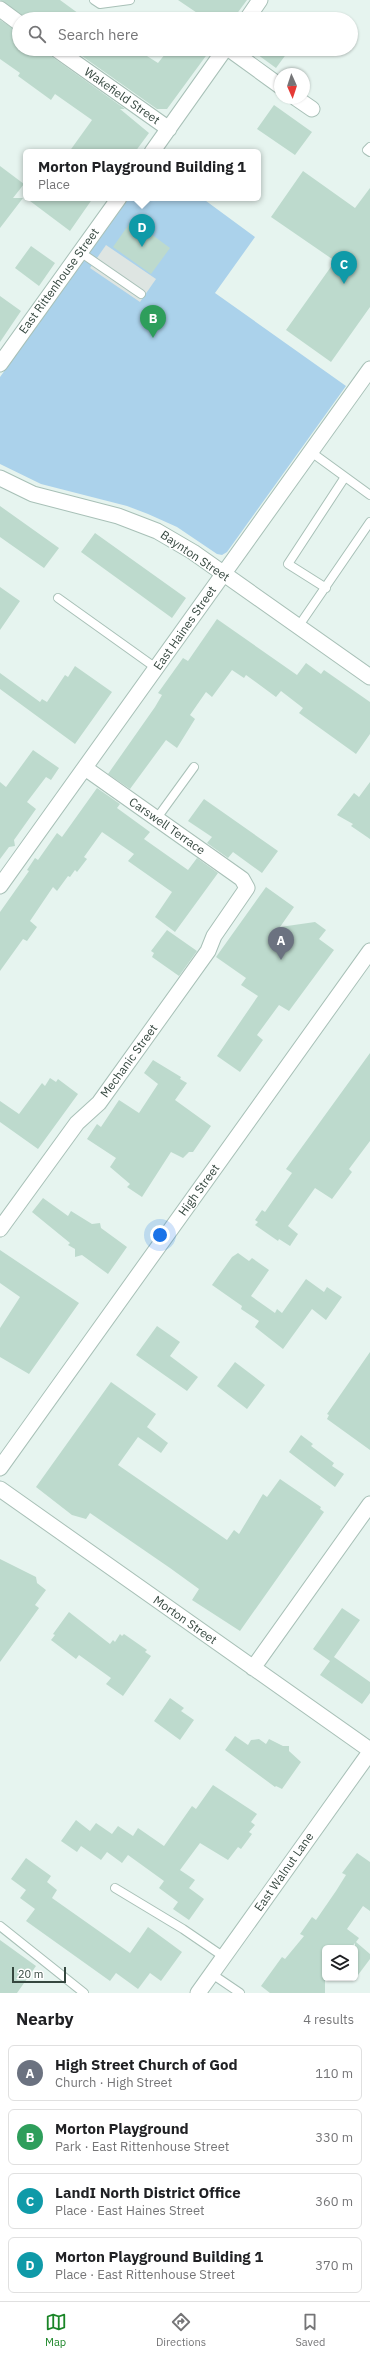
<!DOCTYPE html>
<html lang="en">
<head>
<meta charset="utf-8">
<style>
  :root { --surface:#fff; --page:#f6f6f6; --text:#202124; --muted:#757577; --line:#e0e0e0; --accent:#1a8527 }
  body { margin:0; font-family:"IBM Plex Sans",sans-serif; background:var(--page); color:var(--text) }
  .controls { position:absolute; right:12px; bottom:12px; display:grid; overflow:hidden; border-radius:6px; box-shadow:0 1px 3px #0004 }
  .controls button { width:36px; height:36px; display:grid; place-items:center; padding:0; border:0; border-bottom:1px solid var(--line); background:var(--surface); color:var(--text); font:20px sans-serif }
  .compass { position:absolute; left:274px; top:68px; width:36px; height:36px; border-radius:50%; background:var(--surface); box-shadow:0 1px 3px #0004; rotate:177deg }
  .scale { position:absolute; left:12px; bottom:10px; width:54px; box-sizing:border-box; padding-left:4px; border:2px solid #35473f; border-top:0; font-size:11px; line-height:14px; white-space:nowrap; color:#35473f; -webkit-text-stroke:3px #fff; paint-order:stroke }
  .you { position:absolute; left:160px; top:1235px; width:14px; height:14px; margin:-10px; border:3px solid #fff; border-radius:50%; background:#1a73e8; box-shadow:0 0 0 6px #1a73e833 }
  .badge { display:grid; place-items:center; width:26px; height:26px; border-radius:50%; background:var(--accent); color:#fff; font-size:13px; font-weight:700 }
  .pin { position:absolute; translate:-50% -33px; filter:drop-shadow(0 1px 2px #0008) }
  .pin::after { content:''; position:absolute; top:21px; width:14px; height:12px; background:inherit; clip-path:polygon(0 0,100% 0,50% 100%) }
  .popup { position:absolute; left:23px; top:149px; width:238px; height:52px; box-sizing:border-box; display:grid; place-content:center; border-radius:6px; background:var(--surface); filter:drop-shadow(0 1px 3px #0005); font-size:13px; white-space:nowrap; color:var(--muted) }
  .popup b { font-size:15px; color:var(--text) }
  .popup::after { content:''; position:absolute; left:50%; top:100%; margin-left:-8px; border:8px solid transparent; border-top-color:var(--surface) }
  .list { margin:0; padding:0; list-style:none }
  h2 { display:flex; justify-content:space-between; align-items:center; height:52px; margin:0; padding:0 16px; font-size:17px }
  h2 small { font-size:13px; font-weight:400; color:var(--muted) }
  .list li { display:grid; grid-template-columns:26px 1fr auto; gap:12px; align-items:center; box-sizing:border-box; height:56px; margin:0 8px 8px; padding:0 8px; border:1px solid var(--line); border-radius:6px }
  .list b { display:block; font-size:15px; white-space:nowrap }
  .list p { margin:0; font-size:13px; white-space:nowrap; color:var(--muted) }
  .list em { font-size:13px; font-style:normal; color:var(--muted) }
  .icon { flex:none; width:22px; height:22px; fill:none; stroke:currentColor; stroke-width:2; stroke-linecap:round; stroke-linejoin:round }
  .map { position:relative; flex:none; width:370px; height:1993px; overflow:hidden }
  .search { position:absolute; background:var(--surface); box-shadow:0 1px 3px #0004; left:12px; right:12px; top:12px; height:44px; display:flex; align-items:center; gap:10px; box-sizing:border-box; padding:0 14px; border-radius:22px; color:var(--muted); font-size:15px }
  .sheet { height:308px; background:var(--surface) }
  nav { display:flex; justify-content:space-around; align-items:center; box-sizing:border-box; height:56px; border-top:1px solid var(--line); background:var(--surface); font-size:11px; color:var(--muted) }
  nav a { display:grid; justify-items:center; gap:2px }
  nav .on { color:var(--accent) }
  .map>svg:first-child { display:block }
  .green { fill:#abd2eb }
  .parking { fill:#dee5e2 }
  .building { fill:#bddacd }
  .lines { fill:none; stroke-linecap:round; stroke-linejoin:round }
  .lane-casing { stroke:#a8c0b7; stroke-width:10 }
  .street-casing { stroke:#a8c0b7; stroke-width:17 }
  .lane { stroke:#fff; stroke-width:8 }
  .street { stroke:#fff; stroke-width:15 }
  .labels { text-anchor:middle; stroke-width:3; stroke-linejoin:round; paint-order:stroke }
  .street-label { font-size:12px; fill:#35473f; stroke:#fff }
</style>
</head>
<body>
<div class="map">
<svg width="370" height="1993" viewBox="0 0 370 1993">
  <rect width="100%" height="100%" fill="#e6f4ef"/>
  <path class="green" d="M129 198H202L255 237 215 293 346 386 227 552 222 555 217 554 177 527 148 514 127 506 41 484 0 464V377Z"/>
  <path class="parking" d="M106 245 156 279 140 302 90 268Z"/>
  <path class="building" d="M0 0H60L86 19H27Z
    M178 0H247L233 19H206Z
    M0 20 19 32V49H47L51 56 125 109H120L149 133 135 152H69L92 120 55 94 51 100 18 76 20 73 0 59Z
    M72 49H136L158 63 169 49H211L167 109H157Z
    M250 49H290L276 68Z
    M274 105 312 132 295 155 257 129Z
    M0 166 24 184 13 198H23L0 228Z
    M303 171 355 208 370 188V307L331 362 286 330 335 261 271 217Z
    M26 198H93L70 231Z
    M132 220 170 248 151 274 113 247Z
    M31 246 55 263 39 286 15 268Z
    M0 296 21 311 0 342Z
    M0 506 59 548 44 568 0 537Z
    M95 533 186 598 172 618 81 552Z
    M0 587 20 601 0 630Z
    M217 619 297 675 306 663 321 674 324 670 370 702V734L356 754 299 713 303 708 281 691 276 697 246 675 244 678 232 670 212 697 206 692 190 715 195 719 177 748 166 740 130 789 108 774 155 707 162 695 158 693 183 658 188 661Z
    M75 666 112 692 75 744 0 689V673L40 702 42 699 47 702 65 675 68 677Z
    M33 750 59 768 51 780 46 777 27 802 36 809 14 840 15 846 9 847 0 859V782L6 787Z
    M370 782V839L351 826 353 824 337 815 354 793 359 797Z
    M97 788 120 804 117 808 150 832 144 839 188 870 197 858 218 873 175 932 155 917 172 892 128 861 134 854 102 832 84 857 87 859 77 872 75 870 70 877 68 876 57 891 53 887 30 921 37 927 27 941 23 939 0 971V912L29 871 27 870 35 858 38 860 57 833 62 837Z
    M204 799 278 851 262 873 233 852 228 858 207 843 212 837 188 821Z
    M266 887 294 907 280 927 315 922 326 930 319 939 334 950 289 1011 279 1005 257 1035 263 1040 240 1072 217 1056 258 996 241 985 246 978 216 957Z
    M167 930 197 951 179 976 152 957 154 953 151 951Z
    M370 1053V1141L349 1169 352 1172 332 1199 315 1188 288 1226 298 1234 290 1246 279 1239 278 1241 255 1225 258 1222 255 1220 262 1210 265 1212 292 1173 286 1169Z
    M153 1060 181 1077 180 1079 187 1083 175 1100 211 1126 193 1152H189L183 1158 171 1152 142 1197 127 1187 130 1184 110 1167 116 1158 87 1139 97 1124 101 1127 119 1100 139 1113 158 1084 144 1073Z
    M50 1078 56 1082 58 1079 78 1094 38 1149 0 1122V1101L19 1114 42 1083 45 1086Z
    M43 1198 68 1216 71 1211 92 1224 100 1223 101 1228 127 1247 108 1274 82 1255 75 1257V1249L68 1245 70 1243 32 1212Z
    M0 1250 79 1303 29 1374 0 1357V1328L20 1297 0 1283Z
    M238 1253 249 1261 252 1258 269 1270 251 1296 275 1313 277 1309 282 1313 306 1279 324 1292 327 1287 342 1297 326 1320 312 1309 283 1349 255 1327 259 1321 241 1309 242 1306 212 1285 232 1257Z
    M157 1326 180 1342 170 1356 198 1377 187 1391 136 1355Z
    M370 1352V1450L327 1419 329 1415 327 1414Z
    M235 1362 265 1385 247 1409 217 1386Z
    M111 1382 156 1414 147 1427 168 1443 161 1453 138 1437 118 1465 227 1540 234 1530 239 1534 263 1494 267 1497 280 1479 321 1507 320 1509 324 1512 240 1631 192 1600 199 1589 170 1568 90 1513 86 1519 72 1515 36 1487Z
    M301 1435 313 1444 311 1446 334 1463 332 1466 344 1474 335 1487 289 1452Z
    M0 1559 36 1577 37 1583 46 1590 35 1605 39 1608 0 1662Z
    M342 1608 360 1620 334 1657 370 1682V1693L362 1704 320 1675 330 1661 313 1649Z
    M69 1612 110 1644 113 1640 115 1642 120 1634 122 1636 124 1634 147 1650 145 1652 151 1656 123 1696 106 1684 111 1678 79 1655 76 1659 51 1640 55 1635 53 1634Z
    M170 1698 184 1708 181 1711 194 1720 180 1740 154 1721Z
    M235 1736 248 1745 251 1740 259 1739 266 1744 269 1739 283 1746H289V1751L301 1762 282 1789 276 1786 275 1787 225 1750Z
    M213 1785 257 1814 251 1822 255 1825 249 1832 252 1834 241 1849 238 1847 228 1860 200 1843 180 1870 195 1880 189 1888 204 1899 189 1920 173 1909 178 1902 159 1888 164 1881 128 1855 122 1863 107 1852 101 1860 81 1846 77 1852 61 1841 76 1820 90 1831 96 1823 112 1834 118 1826 133 1836 138 1828 164 1846 192 1806 196 1809Z
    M357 1853 370 1862V1911L363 1906 347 1929 359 1938 356 1942 370 1954V1959L355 1979V1943L351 1948H325V1993H270L261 1986 282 1957 285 1959 304 1936 300 1934 312 1917 316 1920 336 1891 346 1875 342 1873Z
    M26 1858 51 1876 47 1882 57 1890 52 1898 130 1953 148 1927 182 1952 161 1981 150 1973 138 1989 116 1973 110 1981 26 1921 35 1909 20 1898 26 1890 11 1879Z
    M0 1940 36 1966 17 1993H0Z"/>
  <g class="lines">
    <defs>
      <path id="lane" d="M94 0 100 4 130 0
        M370 147 367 150 370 152
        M80 252 141 294
        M311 452 370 495
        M326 588 288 564 345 477
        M58 598 156 668
        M298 627 370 522
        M157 818 194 767
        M115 1888 183 1929 224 1957
        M0 1926 84 1993
        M212 1974 240 1993"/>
      <path id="street" d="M0 9 19 23
        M247 19 260 0
        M56 49 169 129
        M229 49 280 86
        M296 98 312 109
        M152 152 225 49
        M0 364 119 198
        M0 478 33 494 118 516 157 531 193 552 370 677
        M0 886 370 369
        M0 1229 77 1123 99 1103 208 951 214 936 247 888 242 879 85 768
        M0 1468 370 951
        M0 1489 370 1750
        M253 1668 370 1504
        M198 1993 370 1752"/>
    </defs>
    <use href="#lane" class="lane-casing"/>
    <use href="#street" class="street-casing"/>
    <use href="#lane" class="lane"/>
    <use href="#street" class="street"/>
  </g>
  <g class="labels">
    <g class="street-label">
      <text transform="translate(122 96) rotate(35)" y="4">Wakefield Street</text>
      <text transform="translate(59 281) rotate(-54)" y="4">East Rittenhouse Street</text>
      <text transform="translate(195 556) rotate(34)" y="4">Baynton Street</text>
      <text transform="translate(185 628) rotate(-55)" y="4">East Haines Street</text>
      <text transform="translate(167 826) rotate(35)" y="4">Carswell Terrace</text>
      <text transform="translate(129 1061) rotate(-54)" y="4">Mechanic Street</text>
      <text transform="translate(199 1190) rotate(-54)" y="4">High Street</text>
      <text transform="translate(185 1620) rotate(35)" y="4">Morton Street</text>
      <text transform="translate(284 1872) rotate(-55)" y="4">East Walnut Lane</text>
    </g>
  </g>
</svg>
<div class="controls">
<button><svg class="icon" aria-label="layers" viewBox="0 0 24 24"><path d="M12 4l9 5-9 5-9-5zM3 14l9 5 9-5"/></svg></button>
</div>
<svg class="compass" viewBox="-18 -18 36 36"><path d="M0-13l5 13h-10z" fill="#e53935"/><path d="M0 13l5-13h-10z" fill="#757577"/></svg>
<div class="scale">20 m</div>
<div class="you"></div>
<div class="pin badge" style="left:281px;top:960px;background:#6b7280">A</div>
<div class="pin badge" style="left:153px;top:338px;background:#2e9e5b">B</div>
<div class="pin badge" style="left:344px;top:284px;background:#0f9aa8">C</div>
<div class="pin badge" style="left:142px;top:247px;background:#0f9aa8">D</div>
<div class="popup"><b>Morton Playground Building 1</b>Place</div>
<div class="search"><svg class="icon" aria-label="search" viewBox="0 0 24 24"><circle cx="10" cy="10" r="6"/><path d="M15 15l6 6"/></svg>Search here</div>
</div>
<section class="sheet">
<h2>Nearby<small>4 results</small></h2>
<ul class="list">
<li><span class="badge" style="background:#6b7280">A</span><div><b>High Street Church of God</b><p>Church · High Street</p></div><em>110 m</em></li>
<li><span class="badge" style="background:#2e9e5b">B</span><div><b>Morton Playground</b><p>Park · East Rittenhouse Street</p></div><em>330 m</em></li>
<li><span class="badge" style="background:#0f9aa8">C</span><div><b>LandI North District Office</b><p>Place · East Haines Street</p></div><em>360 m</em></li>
<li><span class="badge" style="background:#0f9aa8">D</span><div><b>Morton Playground Building 1</b><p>Place · East Rittenhouse Street</p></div><em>370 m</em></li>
</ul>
</section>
<nav>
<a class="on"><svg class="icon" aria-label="map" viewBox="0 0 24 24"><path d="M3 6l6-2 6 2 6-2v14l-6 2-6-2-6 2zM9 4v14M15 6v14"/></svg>Map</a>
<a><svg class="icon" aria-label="directions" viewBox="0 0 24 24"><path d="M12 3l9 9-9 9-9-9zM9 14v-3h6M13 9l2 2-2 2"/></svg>Directions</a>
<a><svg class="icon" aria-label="saved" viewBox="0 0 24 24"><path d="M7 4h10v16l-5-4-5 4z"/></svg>Saved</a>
</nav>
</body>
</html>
